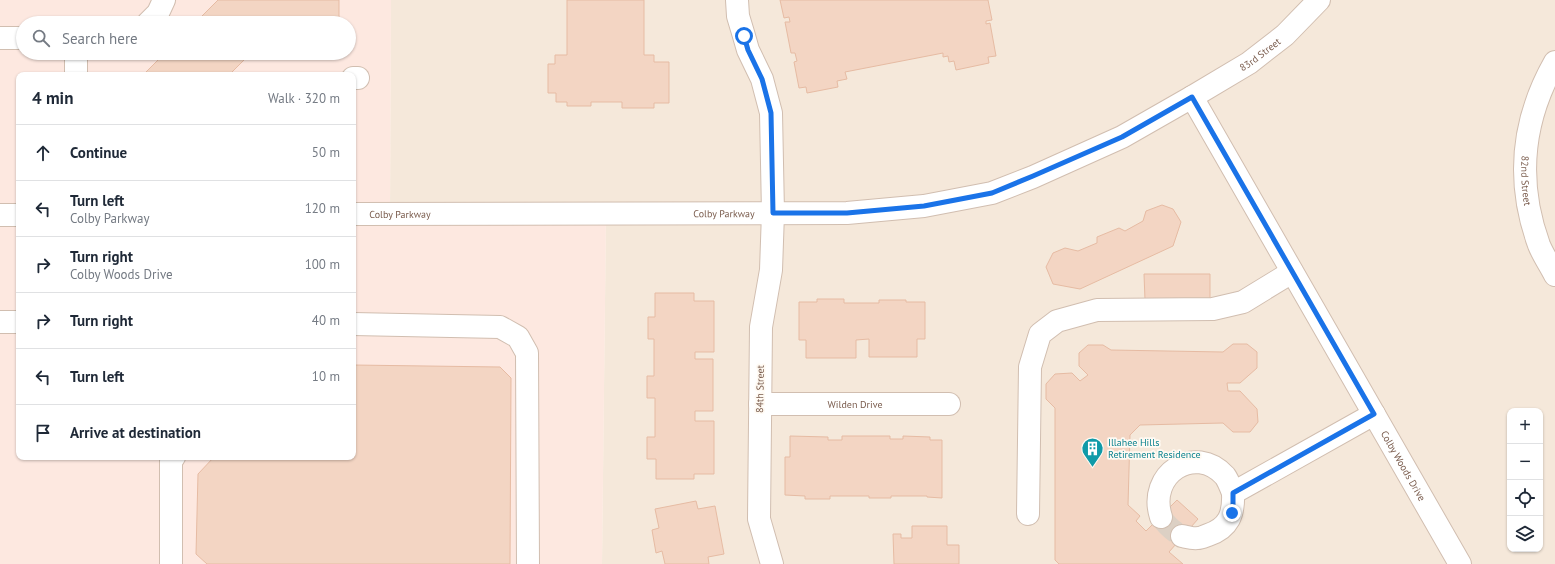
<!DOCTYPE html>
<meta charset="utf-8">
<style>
body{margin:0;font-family:"PT Sans",sans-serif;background:#f6f6f7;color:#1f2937}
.controls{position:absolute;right:12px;bottom:12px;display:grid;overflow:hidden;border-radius:8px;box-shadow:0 1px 3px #0004}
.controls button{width:36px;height:36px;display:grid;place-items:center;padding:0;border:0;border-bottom:1px solid #e0e1e3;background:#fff;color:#1f2937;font:20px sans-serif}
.stop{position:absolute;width:12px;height:12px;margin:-9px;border:3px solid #1a73e8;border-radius:50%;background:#fff}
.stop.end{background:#1a73e8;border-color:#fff;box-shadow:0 1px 4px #0008}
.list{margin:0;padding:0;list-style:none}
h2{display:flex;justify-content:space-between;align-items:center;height:52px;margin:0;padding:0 16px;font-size:17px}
h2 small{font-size:13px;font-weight:400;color:#747a83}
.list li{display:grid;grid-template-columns:26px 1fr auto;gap:12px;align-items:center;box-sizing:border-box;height:56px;padding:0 16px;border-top:1px solid #e0e1e3}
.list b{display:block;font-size:15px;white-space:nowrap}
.list p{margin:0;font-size:13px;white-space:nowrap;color:#747a83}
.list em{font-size:13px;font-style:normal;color:#747a83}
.icon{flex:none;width:22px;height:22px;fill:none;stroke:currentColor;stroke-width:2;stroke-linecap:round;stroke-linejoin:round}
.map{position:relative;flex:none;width:1555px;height:564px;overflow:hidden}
.search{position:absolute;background:#fff;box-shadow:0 1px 3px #0004;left:16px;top:16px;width:340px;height:44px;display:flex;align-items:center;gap:10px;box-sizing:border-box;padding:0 14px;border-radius:22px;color:#747a83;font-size:15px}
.panel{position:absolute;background:#fff;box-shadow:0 1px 3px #0004;left:16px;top:72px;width:340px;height:388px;border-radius:8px}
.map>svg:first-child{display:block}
.residential{fill:#f5e8da;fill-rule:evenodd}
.commercial{fill:#fde8e0;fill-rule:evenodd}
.building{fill:#f3d5c3;stroke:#e6bba3}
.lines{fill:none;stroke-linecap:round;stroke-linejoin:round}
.minor-tunnel{stroke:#dcd0c4;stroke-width:22;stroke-dasharray:22 11;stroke-linecap:butt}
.minor-casing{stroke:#d1beb0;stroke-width:24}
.minor{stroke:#fff;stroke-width:22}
.route{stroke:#1a73e8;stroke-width:5}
.labels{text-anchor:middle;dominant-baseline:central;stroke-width:3.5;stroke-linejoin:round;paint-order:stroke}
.street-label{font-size:10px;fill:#7a5c4d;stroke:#fffaf3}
.culture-label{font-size:10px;fill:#0d838f;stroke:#fffaf3;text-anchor:start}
</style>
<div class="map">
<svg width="1555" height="564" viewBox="0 0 1555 564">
<rect width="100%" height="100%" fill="#fdf6ec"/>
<path class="residential" d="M391,0h1164v564h-953l4,-349h-216zM1510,411h30v138h-30z"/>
<path class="commercial" d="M0,0h391l-1,215h216l-4,349h-602zM23,23h326v30h-326zM19,75h334v382h-334z"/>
<g class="building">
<polygon points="218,0 339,0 339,23 195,23"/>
<polygon points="567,0 644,0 644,55 654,55 654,62 669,62 669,103 654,103 654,108 622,108 622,102 591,102 591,106 567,106 567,102 556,102 556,93 548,93 548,64 555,64 555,55 567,55"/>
<polygon points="780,0 988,0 992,20 986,21 986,24 990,23 996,56 988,57 989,63 956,70 954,61 949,62 948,56 943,57 943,53 845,72 847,79 837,81 838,87 807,93 806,87 799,88 794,62 797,61 795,53 791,53 785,22 790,22 789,17 784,18"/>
<polygon points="165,53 339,53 339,58 246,58 229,75 143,75"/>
<polygon points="1162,205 1173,209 1181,222 1173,246 1080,289 1053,284 1046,267 1053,253 1065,248 1078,251 1097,243 1097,237 1119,228 1125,231 1143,221 1146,211"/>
<polygon points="1144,274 1210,274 1210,299 1145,300"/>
<polygon points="655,293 694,293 694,301 714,301 714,352 695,352 695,359 713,359 713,411 695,411 695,421 714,421 714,474 694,474 694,479 656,479 656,459 647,459 647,437 655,437 655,398 647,398 647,376 654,376 654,339 648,339 648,317 655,317"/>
<polygon points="817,299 844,299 844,303 879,303 879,300 906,300 906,302 925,302 925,339 917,339 917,357 869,357 869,339 856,340 856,358 806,358 806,340 799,340 799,302 817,302"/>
<polygon points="1233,344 1247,344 1257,352 1257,368 1240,383 1227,383 1228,391 1240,391 1257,409 1258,422 1250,432 1233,432 1223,423 1140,425 1130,435 1128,505 1140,516 1136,521 1146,531 1177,500 1198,519 1169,552 1183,564 1059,564 1055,560 1055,408 1046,399 1046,384 1055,374 1072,373 1080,381 1088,375 1079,366 1079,353 1088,345 1103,345 1111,350 1223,352"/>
<polygon points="353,365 500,367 511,378 510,564 207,564 196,554 198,474 214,457 353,457"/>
<polygon points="790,436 828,437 828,440 842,440 842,436 890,436 890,439 903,439 903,436 930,437 930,440 942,440 942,498 927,497 927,496 891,496 891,498 869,498 869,496 830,496 830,499 805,499 805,496 785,495 785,457 790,457"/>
<polygon points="696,501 698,509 715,506 724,554 708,557 709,564 665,564 662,551 656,553 652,530 659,528 655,509"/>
<polygon points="912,526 947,526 947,545 959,545 959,564 894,564 893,534 901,534 901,538 912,538"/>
</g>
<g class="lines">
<path class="minor-tunnel" d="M1161,517c6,9 12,14 21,19"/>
<defs>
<g id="minor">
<polyline points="737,0 738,16 744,36 748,50 762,79 771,113 773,213 771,270 761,327 759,519 772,564"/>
<polyline points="148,23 158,13 164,0"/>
<polyline points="0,38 23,38"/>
<path id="s1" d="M1555,62c-33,58 -39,120 -16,183 4,10 11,20 16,30"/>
<polyline points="76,75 76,53"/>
<polyline points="353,78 358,78"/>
<path id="s2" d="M1192,97l268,467"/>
<path id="s3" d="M353,214l494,-1 77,-7 68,-13 41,-16 89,-40 70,-40 57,-34 36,-28 34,-35"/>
<polyline points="0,215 19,215"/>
<polyline points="0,322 19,322"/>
<polyline points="353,324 500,327 518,337 527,353 528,564"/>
<path id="s4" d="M760,404h189"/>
<polyline points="1028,514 1030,367 1040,334 1057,321 1097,310 1213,309 1243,302 1292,272"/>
<path d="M1161,517c-14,-43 34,-74 64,-41 3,4 6,12 8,17"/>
<path d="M1182,536c5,1 11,3 16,2 3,0 7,-2 10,-3 21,-7 26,-21 25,-42l141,-79"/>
<polyline points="171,564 171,461 174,457"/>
</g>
</defs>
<use href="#minor" class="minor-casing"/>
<use href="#minor" class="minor"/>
</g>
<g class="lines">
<polyline class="route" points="744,36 748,50 762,79 771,113 773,213 847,213 924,206 992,193 1033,176 1122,137 1192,97 1374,414 1233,493 1233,506 1232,513"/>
</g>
<defs>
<symbol id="building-pin" viewBox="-11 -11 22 30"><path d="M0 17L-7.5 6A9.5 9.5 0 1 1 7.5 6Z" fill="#0f9aa8" stroke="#fffaf3"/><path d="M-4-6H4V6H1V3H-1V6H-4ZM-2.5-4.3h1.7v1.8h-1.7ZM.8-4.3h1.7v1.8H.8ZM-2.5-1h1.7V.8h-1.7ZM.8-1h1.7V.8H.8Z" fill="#fff"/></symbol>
</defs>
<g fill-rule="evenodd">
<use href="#building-pin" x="1080" y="436" width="25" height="34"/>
</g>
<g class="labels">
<g class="street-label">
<text stroke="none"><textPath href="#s3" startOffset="943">83rd Street</textPath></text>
<text stroke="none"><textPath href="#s1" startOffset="124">82nd Street</textPath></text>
<text stroke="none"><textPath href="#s3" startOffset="371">Colby Parkway</textPath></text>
<text stroke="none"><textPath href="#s3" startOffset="47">Colby Parkway</textPath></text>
<text transform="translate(760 389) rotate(-89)">84th Street</text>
<text stroke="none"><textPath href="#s4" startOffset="95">Wilden Drive</textPath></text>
<text stroke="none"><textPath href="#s2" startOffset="425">Colby Woods Drive</textPath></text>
</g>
<g class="culture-label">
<text x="1108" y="442">Illahee Hills<tspan x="1108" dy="12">Retirement Residence</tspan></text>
</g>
</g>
</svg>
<div class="controls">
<button>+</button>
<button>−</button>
<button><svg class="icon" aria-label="locate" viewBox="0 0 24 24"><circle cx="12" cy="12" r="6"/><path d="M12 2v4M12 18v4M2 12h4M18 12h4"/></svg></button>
<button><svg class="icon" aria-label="layers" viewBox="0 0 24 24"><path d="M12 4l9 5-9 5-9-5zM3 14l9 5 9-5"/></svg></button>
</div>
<div class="stop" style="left:744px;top:36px"></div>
<div class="stop end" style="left:1232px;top:513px"></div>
<div class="search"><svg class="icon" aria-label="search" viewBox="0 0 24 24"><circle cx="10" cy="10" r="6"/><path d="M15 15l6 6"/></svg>Search here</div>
<section class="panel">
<h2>4 min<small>Walk · 320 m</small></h2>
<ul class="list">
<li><svg class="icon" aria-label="ahead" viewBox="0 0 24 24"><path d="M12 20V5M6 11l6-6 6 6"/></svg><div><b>Continue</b></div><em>50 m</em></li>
<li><svg class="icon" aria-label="left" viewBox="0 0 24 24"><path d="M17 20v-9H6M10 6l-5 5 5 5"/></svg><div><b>Turn left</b><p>Colby Parkway</p></div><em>120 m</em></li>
<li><svg class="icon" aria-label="right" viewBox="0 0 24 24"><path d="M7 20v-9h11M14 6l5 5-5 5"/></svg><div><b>Turn right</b><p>Colby Woods Drive</p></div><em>100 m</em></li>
<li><svg class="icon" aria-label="right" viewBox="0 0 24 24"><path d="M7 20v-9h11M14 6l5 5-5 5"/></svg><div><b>Turn right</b></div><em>40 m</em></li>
<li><svg class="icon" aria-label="left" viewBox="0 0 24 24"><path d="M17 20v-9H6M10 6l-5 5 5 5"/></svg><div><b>Turn left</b></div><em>10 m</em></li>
<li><svg class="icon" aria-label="arrive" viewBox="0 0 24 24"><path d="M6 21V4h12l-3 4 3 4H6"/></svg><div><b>Arrive at destination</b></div></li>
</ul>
</section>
</div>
